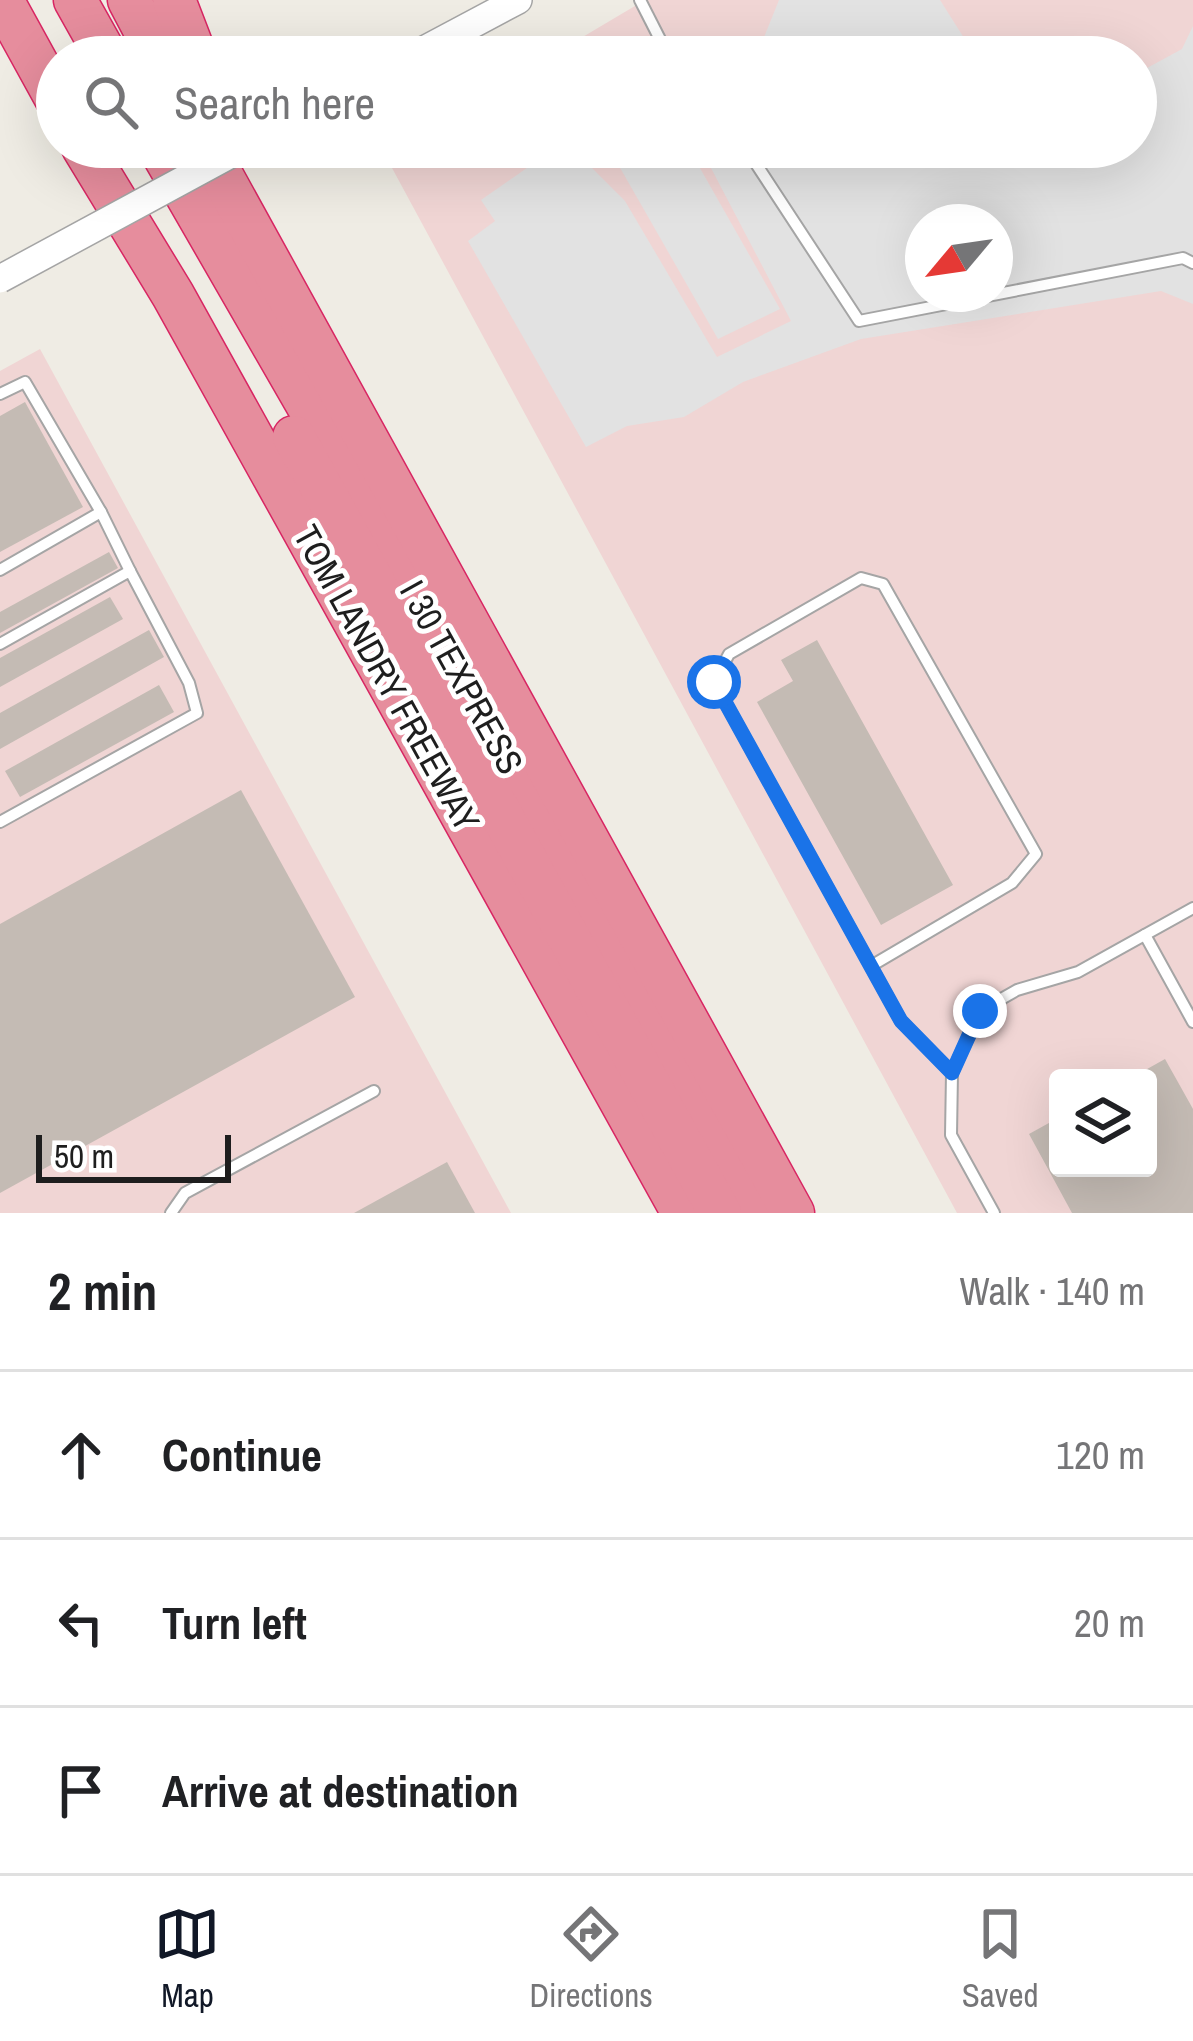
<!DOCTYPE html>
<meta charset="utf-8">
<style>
body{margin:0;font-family:"Archivo Narrow",sans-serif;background:#f2f2f2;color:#202124}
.controls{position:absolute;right:36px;bottom:36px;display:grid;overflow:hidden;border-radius:12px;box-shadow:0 12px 48px #0002}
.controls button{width:108px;height:108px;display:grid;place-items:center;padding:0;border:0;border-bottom:3px solid #e0e0e0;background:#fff;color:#202124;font:60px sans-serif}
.compass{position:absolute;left:905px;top:204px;width:108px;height:108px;border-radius:50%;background:#fff;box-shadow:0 12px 48px #0002;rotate:241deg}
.scale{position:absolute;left:36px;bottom:30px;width:195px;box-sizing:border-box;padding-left:12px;border:6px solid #1e1e1e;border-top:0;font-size:33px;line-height:42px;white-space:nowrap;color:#1e1e1e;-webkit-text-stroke:9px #fff;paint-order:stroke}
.stop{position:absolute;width:36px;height:36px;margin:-27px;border:9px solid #1a73e8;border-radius:50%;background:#fff}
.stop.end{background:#1a73e8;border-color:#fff;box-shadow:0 3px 12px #0008}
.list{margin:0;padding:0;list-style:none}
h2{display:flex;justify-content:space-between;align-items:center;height:156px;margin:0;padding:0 48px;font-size:51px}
h2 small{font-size:39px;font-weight:400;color:#757577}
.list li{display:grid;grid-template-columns:78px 1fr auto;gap:36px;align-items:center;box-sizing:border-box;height:168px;padding:0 48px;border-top:3px solid #e0e0e0}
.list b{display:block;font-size:45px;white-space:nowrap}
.list em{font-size:39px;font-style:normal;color:#757577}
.icon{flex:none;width:66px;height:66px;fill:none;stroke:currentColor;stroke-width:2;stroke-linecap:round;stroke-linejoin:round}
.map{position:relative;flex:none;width:1193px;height:1213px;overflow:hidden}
.search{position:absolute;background:#fff;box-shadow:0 12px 48px #0002;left:36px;right:36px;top:36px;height:132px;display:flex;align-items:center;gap:30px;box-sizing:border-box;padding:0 42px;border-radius:66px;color:#757577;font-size:45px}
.sheet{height:660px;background:#fff}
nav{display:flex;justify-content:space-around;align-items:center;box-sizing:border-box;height:168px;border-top:3px solid #e0e0e0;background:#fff;font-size:33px;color:#757577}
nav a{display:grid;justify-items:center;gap:6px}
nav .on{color:#111827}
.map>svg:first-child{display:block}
.commercial{fill:#f0d5d4;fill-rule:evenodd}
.parking{fill:#e2e2e2;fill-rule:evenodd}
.building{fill:#c4bbb4}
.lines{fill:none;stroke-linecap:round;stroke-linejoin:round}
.service-casing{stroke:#a5a5a5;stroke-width:14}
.tertiary-casing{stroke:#a5a5a5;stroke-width:30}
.motorway-casing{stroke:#d82663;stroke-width:45}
.service{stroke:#fff;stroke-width:10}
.tertiary{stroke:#fff;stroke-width:27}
.motorway{stroke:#e68d9d;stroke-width:42}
.tertiary-bridge-casing{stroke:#a5a5a5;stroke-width:30;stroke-linecap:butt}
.tertiary-bridge{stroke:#fff;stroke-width:27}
.route{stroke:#1a73e8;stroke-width:15}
.labels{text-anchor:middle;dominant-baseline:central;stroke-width:10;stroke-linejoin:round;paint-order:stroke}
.street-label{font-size:36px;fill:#1e1e1e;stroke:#fff}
</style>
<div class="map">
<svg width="1193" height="1213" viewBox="0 0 1193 1213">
<rect width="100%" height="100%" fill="#efece4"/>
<g class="commercial">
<path d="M645,0h548v1213h-236l-572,-1058 13,-8h738v-90h-587zM923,222h72v72h-72zM1058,1078h90v90h-90z"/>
<polygon points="40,349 511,1213 0,1213 0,371"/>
</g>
<g class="parking">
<polygon points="779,0 940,0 976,57 756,57"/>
<path d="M1193,26v278l-32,-13 -300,48 -118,43 -59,35 -57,9 -41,21 -118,-206 27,-20 -14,-21 76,-53h14l54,54 92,156 74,-36 -80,-153 8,-21h417v-73l46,-25zM923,222h72v72h-72z"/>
<polygon points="619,147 688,147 780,309 718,339 611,152"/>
</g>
<g class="building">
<polygon points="25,402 83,507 0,552 0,416"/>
<polygon points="109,552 118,568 0,633 0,612"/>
<polygon points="110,597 123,619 0,687 0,658"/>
<polygon points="149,630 164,657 0,749 0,713"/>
<polygon points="817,640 953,885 881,925 757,702 793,681 781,660"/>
<polygon points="159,685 174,712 20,797 5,771"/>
<polygon points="241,790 355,997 0,1193 0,924"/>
<polygon points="1165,1059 1193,1109 1193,1213 1072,1213 1029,1134 1058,1118 1058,1168 1148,1168 1148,1078 1131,1078"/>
<polygon points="447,1162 475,1213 354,1213"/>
</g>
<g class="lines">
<defs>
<g id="service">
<polyline points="640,0 669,57"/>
<polyline points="745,147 859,321 1183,258 1193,263"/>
<polyline points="0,394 25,382 101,512 0,570"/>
<polyline points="101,512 130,571"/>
<polyline points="0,644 130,571 189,683 197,713 0,822"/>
<polyline points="1145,935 1193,1022"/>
<polyline points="871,966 1012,883 1036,854 883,584 861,578 729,654 714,682 901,1021 952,1073"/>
<polyline points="171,1213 185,1193 374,1091"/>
<polyline points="994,1213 951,1135 952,1073 980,1011 1017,990 1078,972 1193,908"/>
</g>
<polyline id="tertiary" points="411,57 518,0"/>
<g id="motorway">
<polyline points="2,0 57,100"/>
<polyline points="75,0 107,57"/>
<polyline points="129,0 159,57"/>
<polyline points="174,0 196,57"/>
<polyline points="83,147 173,295 683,1213"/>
<polyline points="159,147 428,614 757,1213"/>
<polyline points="206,147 793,1213"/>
<polyline points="294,437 720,1213"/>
</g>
</defs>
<use href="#service" class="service-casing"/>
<use href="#tertiary" class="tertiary-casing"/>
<use href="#motorway" class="motorway-casing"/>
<use href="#service" class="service"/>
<use href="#tertiary" class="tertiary"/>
<use href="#motorway" class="motorway"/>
<defs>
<polyline id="tertiary-bridge" points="0,279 244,147"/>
</defs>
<use href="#tertiary-bridge" class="tertiary-bridge-casing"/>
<use href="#tertiary-bridge" class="tertiary-bridge"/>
</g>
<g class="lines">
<polyline class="route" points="714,682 901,1021 952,1073 980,1011"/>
</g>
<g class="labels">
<g class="street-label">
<text transform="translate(462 677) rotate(61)">I 30 TEXPRESS</text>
<text transform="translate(387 678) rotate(61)">TOM LANDRY FREEWAY</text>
</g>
</g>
</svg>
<div class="controls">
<button><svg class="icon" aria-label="layers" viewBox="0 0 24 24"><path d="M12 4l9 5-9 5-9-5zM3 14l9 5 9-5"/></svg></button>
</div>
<svg class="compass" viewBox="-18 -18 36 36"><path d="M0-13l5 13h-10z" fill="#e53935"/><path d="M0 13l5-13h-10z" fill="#757577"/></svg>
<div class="scale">50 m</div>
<div class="stop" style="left:714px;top:682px"></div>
<div class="stop end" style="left:980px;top:1011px"></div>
<div class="search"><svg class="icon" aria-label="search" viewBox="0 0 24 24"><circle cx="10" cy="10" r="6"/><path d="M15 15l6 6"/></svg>Search here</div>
</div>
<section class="sheet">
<h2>2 min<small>Walk · 140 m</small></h2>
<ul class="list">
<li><svg class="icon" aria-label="ahead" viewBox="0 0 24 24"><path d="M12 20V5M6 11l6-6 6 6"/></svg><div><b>Continue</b></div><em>120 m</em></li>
<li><svg class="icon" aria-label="left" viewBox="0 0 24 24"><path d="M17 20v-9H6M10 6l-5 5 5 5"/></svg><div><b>Turn left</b></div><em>20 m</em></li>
<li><svg class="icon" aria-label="arrive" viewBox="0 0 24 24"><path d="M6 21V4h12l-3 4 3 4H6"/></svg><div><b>Arrive at destination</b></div></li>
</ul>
</section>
<nav>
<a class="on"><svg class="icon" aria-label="map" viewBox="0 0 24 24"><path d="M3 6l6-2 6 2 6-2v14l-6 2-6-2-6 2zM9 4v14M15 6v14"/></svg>Map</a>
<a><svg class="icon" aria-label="directions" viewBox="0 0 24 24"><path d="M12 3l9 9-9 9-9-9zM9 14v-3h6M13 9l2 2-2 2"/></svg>Directions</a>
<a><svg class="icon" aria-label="saved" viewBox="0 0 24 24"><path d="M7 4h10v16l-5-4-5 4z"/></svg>Saved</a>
</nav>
